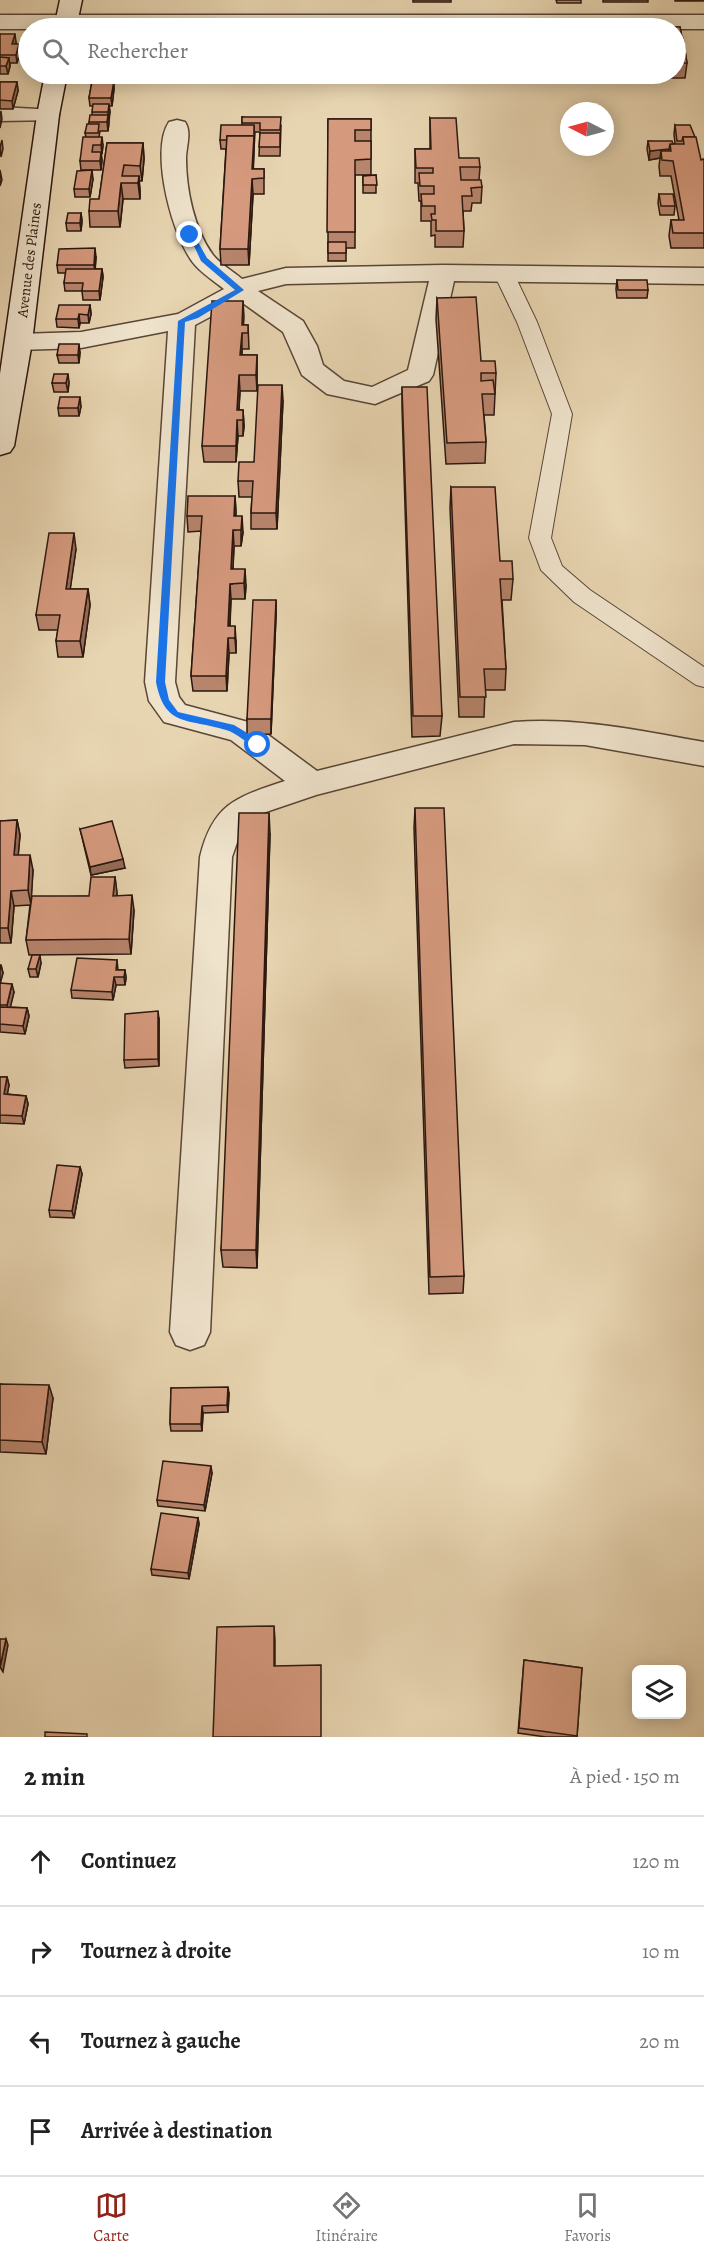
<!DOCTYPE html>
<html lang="fr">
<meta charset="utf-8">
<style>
body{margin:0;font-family:Alegreya,serif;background:#f6f6f6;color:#222}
.controls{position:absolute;right:18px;bottom:18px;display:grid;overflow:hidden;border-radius:9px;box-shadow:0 3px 15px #0003}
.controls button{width:54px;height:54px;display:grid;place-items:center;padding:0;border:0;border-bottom:2px solid #e0e0e0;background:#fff;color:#222;font:30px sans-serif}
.compass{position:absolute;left:560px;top:102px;width:54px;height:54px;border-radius:50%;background:#fff;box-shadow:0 3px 15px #0003;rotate:276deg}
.stop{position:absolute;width:18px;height:18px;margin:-14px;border:4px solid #1a73e8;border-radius:50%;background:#fff}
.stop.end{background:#1a73e8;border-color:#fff;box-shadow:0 2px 6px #0008}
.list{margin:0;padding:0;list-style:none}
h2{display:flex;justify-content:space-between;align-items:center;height:78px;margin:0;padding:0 24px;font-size:26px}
h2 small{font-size:20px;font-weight:400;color:#767676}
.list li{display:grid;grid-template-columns:39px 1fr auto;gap:18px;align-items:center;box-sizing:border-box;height:90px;padding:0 24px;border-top:2px solid #e0e0e0}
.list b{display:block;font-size:22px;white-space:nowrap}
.list em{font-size:20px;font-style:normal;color:#767676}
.icon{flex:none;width:33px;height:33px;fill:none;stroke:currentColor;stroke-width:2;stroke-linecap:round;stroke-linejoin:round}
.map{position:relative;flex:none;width:704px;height:1737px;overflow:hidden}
.search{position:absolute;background:#fff;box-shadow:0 3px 15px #0003;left:18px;right:18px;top:18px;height:66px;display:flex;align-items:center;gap:15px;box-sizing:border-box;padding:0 21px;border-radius:33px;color:#767676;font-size:22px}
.sheet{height:438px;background:#fff}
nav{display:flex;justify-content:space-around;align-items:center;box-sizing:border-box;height:84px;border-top:2px solid #e0e0e0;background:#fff;font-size:16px;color:#767676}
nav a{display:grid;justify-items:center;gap:3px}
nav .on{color:#8f2418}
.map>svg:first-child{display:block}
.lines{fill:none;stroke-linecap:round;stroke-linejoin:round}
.lane-casing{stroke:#594636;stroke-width:2}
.street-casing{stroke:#594636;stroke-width:3}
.secondary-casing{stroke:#2a170e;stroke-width:3}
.lane{fill:#efe3cc;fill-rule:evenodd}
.street{fill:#efe3cc;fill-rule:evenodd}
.secondary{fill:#efe3cc;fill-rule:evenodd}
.wall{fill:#b7846c;stroke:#2a170e;stroke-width:1.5}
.shaded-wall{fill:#956b58;stroke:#2a170e;stroke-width:1.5}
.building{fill:#d5997d;stroke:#2a170e;stroke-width:1.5}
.route{fill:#1a73e8}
.labels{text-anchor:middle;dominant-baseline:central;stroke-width:6;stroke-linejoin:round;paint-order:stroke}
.far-street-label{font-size:15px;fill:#2a170e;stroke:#efe3cc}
</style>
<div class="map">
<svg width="704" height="1737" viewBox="0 0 704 1737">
<rect width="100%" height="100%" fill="#e7d4b0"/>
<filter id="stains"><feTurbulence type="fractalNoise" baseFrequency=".00333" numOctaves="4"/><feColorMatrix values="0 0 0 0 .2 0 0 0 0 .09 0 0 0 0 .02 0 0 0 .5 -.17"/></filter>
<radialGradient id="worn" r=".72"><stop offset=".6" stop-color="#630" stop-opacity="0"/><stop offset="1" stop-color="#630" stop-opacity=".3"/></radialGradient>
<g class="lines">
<defs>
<polygon id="lane" points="505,270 515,276 537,322 572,414 551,538 562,566 590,590 704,667 704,687 696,685 574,602 541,570 529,538 552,414 517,322 495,276"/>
<g id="street">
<rect x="0" y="15" width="704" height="14"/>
<polygon points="0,107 56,110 59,115 56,120 0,121"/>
<path d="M177,120l8,2c7,10 1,25 1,36 0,31 8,71 27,97 7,9 20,16 29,24l44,-11 157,-3 261,3v16l-250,-3 -21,94 -4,6 -54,23 -48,-10 -25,-19 -19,-43 -43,-31 -45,24 -20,357 4,15 6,8 67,18 65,48 197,-49c65,-5 127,9 190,20v24l-119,-21 -71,-1 -198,51 -56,19 -19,17 -9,26 -22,475 -6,13 -14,5 -14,-5 -6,-13 30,-475c13,-54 37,-60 85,-76l-54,-41 -67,-18 -15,-21 -4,-19 23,-351 -87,17 -62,2 -9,-2 -4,-6 4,-6 9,-2 62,-2 97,-18 46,-25c-10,-8 -21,-15 -29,-24 -22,-25 -46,-114 -26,-143zM429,281l-21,89 -36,17 -28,-6 -21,-16 -6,-19 -14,-25 -45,-30 28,-7z"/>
</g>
<g id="secondary">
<polygon points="60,0 82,0 76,28 54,28"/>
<polygon points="45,74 67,74 59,115 32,342 14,446 10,452 0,455 0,374 37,115"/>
</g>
</defs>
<use href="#lane" class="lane-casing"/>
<use href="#street" class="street-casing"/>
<use href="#secondary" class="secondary-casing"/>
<use href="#lane" class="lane"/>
<use href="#street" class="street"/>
<use href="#secondary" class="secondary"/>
</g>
<g class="wall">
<rect x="413" y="0" width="38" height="2"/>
<polygon points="556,0 581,0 581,3 557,3"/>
<rect x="603" y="0" width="45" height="2"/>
<rect x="675" y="0" width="29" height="1"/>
<polygon points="668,27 680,27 682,38 683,38 687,63 685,78 600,78 600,74 675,74 675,28 667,28"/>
<polygon points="0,34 16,42 16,44 20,53 17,63 10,63 10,66 8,74 0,74"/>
<polygon points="92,74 114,74 113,81 114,89 112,106 109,106 110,112 108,131 100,131 99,137 103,145 102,154 101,154 102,160 101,170 81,170 80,161 86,137 85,133 92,115 93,106 90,106 89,98 92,82"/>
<polygon points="145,74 235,74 235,77 145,78"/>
<polygon points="257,74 344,74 344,76"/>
<polygon points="374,74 459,74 459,78 374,77"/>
<rect x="493" y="74" width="81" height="3"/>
<polygon points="0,82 17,82 18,91 13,109 0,109"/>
<polygon points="242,117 281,125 280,156 259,156 260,132 255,132 253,169 264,169 264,194 253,194 249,265 221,265 220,249 226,149 221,149 220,140 242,125"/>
<polygon points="430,118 459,158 480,167 479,180 482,187 481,203 472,203 471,211 463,211 464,231 463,247 435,247 435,235 431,236 431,221 421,221 421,201 419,201 418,183 415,183 415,149 430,149"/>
<polygon points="328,119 371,119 371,175 355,175 355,248 346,248 346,261 328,261"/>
<polygon points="675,125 701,160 704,159 704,248 671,248 669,236 671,220 679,220 671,176 660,176 659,166 660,158 649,160 647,149 648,141 675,144 674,134"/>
<polygon points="107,143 143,143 144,159 142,181 139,181 140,191 140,199 123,199 120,227 90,227 89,211 99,199"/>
<polygon points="376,175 376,193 363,193 363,176"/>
<polygon points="93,179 90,197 75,197 74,189"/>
<polygon points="659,194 675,206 674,215 660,215 658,203"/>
<polygon points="81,213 82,221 81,231 67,231 66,223"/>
<polygon points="96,257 95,269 102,269 103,277 100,300 83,300 82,291 65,291 64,283 66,273 58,273 57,265"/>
<polygon points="617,280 648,290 647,298 617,298 616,289"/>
<polygon points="437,298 481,361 496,373 494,415 484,415 486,442 485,463 446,464 436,319"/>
<polygon points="243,301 243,325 248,325 249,349 242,349 242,355 257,355 257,391 240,391 239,410 243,410 244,426 243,436 238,436 236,462 204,462 202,446"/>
<polygon points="90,305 91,314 89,323 80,323 79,328 57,327 56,319"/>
<polygon points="80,352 79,363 59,363 57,355"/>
<polygon points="69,382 68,392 54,392 52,383"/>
<polygon points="402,387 442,716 440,736 412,737 402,408"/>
<polygon points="283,400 277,529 251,529 251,513 252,497 239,497 238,481 254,462"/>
<polygon points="81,406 79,416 59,416 58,408"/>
<polygon points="451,487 500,561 513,579 511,600 502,600 506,669 505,690 485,690 484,717 459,717 450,508"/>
<polygon points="235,496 236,516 243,532 241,546 234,546 233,569 246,585 245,599 231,599 230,626 236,641 236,653 229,653 227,691 193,691 191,676 201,531 188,532 187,516"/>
<polygon points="76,549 70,589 88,589 90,605 83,657 58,657 56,641 58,630 39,630 36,615"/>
<polygon points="276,600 276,616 271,734 247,735 247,719"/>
<polygon points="415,808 464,1276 463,1293 429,1294 414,828"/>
<polygon points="17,820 20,835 18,855 33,870 31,898 89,896 115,877 117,895 134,910 131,954 29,955 26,940 30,905 14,906 11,943 0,943 0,821"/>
<polygon points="80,829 125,868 91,875"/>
<polygon points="270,833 257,1268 223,1267 221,1250"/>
<polygon points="117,960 118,970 125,970 126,978 125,985 116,985 113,1000 72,998 71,990"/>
<polygon points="41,963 38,977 30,977 28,969"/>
<polygon points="0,965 1,965 3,973 0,983 14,992 10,1007 27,1008 29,1016 25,1034 0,1032"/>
<polygon points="159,1019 159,1066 125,1068 124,1060"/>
<polygon points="0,1077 7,1077 9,1085 7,1094 26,1096 28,1104 24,1124 0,1123"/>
<polygon points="80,1167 82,1174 74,1218 50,1217 49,1210"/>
<polygon points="0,1384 53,1398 46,1454 0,1452"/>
<polygon points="171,1388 229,1393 228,1412 203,1413 202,1431 171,1431 170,1424"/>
<polygon points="212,1473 205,1511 158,1506 157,1500"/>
<polygon points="198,1518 199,1524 189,1579 152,1575 151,1569"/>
<polygon points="524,1660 582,1668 577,1737 546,1737 518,1733"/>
</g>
<g class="shaded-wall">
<polygon points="15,34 16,42 14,52 12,44"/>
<polygon points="19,44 20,53 17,63 16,55"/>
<polygon points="9,58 10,66 8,74 6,66"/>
<polygon points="114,81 114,89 112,106 111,98"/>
<polygon points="17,82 18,91 13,109 12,101"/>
<polygon points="109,104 110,112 108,120 108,112"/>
<polygon points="1,111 2,119 0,128 0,114"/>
<polygon points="108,115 109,123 108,131 107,122"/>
<polygon points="254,125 254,151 253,179 252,169"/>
<polygon points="102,137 103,145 102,154 101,145"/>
<polygon points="2,140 3,149 1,157 0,147"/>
<polygon points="143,143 144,159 142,181 140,166"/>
<polygon points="669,149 668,157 661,151 660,158 649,160 650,151"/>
<polygon points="101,152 102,160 101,170 100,161"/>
<polygon points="0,170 2,180 0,186"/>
<polygon points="92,170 93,179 90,197 89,189"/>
<polygon points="139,176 140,191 140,199 138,183"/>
<polygon points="252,179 253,194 249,265 248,249"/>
<polygon points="121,183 123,199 120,227 118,211"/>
<polygon points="81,213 82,221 81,231 80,223"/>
<polygon points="95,248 96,257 95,273 94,265"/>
<polygon points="102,269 103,277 100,300 99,291"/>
<polygon points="243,301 244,317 243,333 242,325"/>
<polygon points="90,305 91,314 89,323 88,315"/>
<polygon points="79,314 80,323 79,328 78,319"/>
<polygon points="242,333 242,349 241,371 240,355"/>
<polygon points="79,344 80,352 79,363 78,355"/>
<polygon points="257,355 257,391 256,375"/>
<polygon points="68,374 69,382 68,392 66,383"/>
<polygon points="239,375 240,391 238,420 237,410"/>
<polygon points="282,385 283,400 277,529 276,513"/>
<polygon points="80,397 81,406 79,416 78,408"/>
<polygon points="243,410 244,426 243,436"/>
<polygon points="237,420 238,436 236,462 236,446"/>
<polygon points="235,496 236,511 235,531 234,516"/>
<polygon points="242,516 243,532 241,546 241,530"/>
<polygon points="233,530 234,546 232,585 231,569"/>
<polygon points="74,533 76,549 68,605 66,589"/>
<polygon points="245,569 246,585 245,599 244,583"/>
<polygon points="230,584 231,599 229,638 228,626"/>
<polygon points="88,589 90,605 83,657 80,641"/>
<polygon points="276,600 276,616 271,734 271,719"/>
<polygon points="235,626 236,641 236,653 235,638"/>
<polygon points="228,638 229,653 227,691 226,676"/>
<polygon points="269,813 270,833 257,1268 256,1250"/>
<polygon points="17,820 20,835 17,870 14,855"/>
<polygon points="30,855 33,870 31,905 28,890"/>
<polygon points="123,859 125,868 91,875 90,867"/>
<polygon points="115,877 117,892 116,910 113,896"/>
<polygon points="11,891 14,906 11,943 8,928"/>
<polygon points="132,895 134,910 131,954 129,939"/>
<polygon points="40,955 41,963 38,977 36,969"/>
<polygon points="1,965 3,973 0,984 0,970"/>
<polygon points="125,970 126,978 125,985 124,977"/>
<polygon points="114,977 116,985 113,1000 112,992"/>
<polygon points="12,984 14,992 9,1013 7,1005"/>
<polygon points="27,1008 29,1016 25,1034 23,1026"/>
<polygon points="158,1011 159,1019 159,1066 158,1059"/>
<polygon points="7,1077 9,1085 6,1102 4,1094"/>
<polygon points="26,1096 28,1104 24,1124 22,1116"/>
<polygon points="80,1167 82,1174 74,1218 72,1211"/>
<polygon points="49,1385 53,1398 46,1454 42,1442"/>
<polygon points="228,1387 229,1393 228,1412 227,1405"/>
<polygon points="202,1406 203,1413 202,1431 201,1424"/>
<polygon points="211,1466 212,1473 205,1511 204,1505"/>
<polygon points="198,1518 199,1524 189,1579 188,1573"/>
<polygon points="274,1626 275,1640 275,1680 274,1666"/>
<polygon points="6,1639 8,1645 3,1672 0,1667"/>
</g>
<g class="building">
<polygon points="668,27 680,27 682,38 675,38 675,28 668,28"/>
<polygon points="0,34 15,34 12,44 19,44 16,55 0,55"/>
<polygon points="675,38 683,38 687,63 675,63"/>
<polygon points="0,57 9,58 6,66 0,66"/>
<polygon points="92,74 112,74 112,77 91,77"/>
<polygon points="92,81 114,81 111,98 89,98"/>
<polygon points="0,82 17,82 12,101 0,100"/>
<polygon points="93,104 109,104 108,112 92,112"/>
<polygon points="90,115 108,115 107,122 89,122"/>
<polygon points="242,117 281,117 280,130 260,130 260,123 242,123"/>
<polygon points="430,118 456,118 459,158 479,158 480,167 460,167 461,180 481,180 482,187 471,188 472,196 462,196 464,231 436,231 436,220 432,220 431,214 435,214 435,206 422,206 421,194 434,194 434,186 420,186 419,173 433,173 433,168 416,168 415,149 431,149"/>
<polygon points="328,119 371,119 371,130 355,130 355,141 371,141 371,159 355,160 355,232 327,232"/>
<polygon points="87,124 99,124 98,133 85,133"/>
<polygon points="221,125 254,125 254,140 254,136 227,136 227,140 220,140"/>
<polygon points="675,125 690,125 695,137 683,137 682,141 677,141"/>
<polygon points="260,133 280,133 280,147 259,147"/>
<polygon points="227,136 254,136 252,169 264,169 264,178 252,179 248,249 220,249"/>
<polygon points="83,137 102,137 101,145 93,145 92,152 101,152 100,161 80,161"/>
<polygon points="683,137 696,137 701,160 704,159 704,233 673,233 671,220 684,220 673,161 662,160 661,151 671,151 670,144 684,144"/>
<polygon points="648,141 672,141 673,144 670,144 669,149 650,151"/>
<polygon points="107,143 143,143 140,166 124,165 122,176 139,176 138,183 121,183 118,211 89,211 90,199 99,199"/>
<polygon points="92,170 89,189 74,189 77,171"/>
<polygon points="376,175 377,185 363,185 363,176"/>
<polygon points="659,194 673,194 675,206 661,206"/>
<polygon points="68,213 81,213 80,223 66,223"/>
<rect x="328" y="242" width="18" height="11"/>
<polygon points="95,248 94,265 57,265 59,249"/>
<polygon points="66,269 102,269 99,291 82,291 83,283 64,283"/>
<polygon points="617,280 647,280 648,290 618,290"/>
<polygon points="476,297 481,361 495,361 496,373 481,373 481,381 493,380 495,394 482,394 486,442 447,443 437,298"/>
<polygon points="212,301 243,301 242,325 248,325 248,333 242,333 240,355 257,355 256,375 239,375 237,410 243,410 243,420 237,420 236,446 202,446"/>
<polygon points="59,305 90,305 88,315 79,314 78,319 56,319"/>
<polygon points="59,344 79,344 78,355 57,355"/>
<polygon points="54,374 68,374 66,383 52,383"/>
<polygon points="258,385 282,385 276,513 251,513 253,481 238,481 239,462 254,462"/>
<polygon points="402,387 427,387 442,716 413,716"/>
<polygon points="60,397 80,397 78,408 58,408"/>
<polygon points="451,487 495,487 500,561 512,561 513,579 500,579 506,669 484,669 486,697 460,697"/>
<polygon points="188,496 235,496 234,516 242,516 241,530 233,530 231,569 245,569 244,583 230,584 228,626 235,626 235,638 228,638 226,676 191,676 202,516 187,516"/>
<polygon points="49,533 74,533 66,589 88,589 80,641 56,641 60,615 36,615"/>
<polygon points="253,600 276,600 271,719 247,719"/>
<polygon points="415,808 444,808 464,1276 430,1277"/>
<polygon points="239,813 269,813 256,1250 221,1250"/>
<polygon points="17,820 14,855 30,855 28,890 11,891 8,928 0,928 0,821"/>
<polygon points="112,821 123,859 90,867 80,829"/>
<polygon points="91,877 115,877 113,896 132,895 129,939 26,940 32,896 89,896"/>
<polygon points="32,955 40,955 36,969 28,969"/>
<polygon points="77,958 117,960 116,970 125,970 124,977 114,977 112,992 71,990"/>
<polygon points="0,983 12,984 7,1005 0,1005"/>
<polygon points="0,1007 27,1008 23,1026 0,1024"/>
<polygon points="158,1011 158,1059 124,1060 125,1014"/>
<polygon points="0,1077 7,1077 4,1094 26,1096 22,1116 0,1115"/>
<polygon points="57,1165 80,1167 72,1211 49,1210"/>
<polygon points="0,1384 49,1385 42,1442 0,1440"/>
<polygon points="228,1387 227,1405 202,1406 201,1424 170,1424 171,1388"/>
<polygon points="163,1461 211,1466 204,1505 157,1500"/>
<polygon points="161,1513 198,1518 188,1573 151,1569"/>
<polygon points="274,1626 274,1666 321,1665 321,1737 213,1737 217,1627"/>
<polygon points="0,1639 6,1639 0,1667"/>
<polygon points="524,1660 582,1668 577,1736 519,1728"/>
<polygon points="45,1732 87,1734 87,1737 45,1737"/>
</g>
<path class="route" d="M188,233h5l14,25 37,32 -46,28 -13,4 -20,360 4,18 9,12 56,13 28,17v5l-4,1c-11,-4 -21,-15 -32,-18 -38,-12 -61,-2 -70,-48l22,-361 57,-31 -34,-29z"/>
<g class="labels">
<g class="far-street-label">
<text transform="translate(29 260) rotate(-83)">Avenue des Plaines</text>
</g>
</g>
<rect width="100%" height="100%" filter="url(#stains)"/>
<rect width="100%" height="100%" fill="url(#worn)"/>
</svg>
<div class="controls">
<button><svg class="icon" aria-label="layers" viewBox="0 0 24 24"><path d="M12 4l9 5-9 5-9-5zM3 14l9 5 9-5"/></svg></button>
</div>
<svg class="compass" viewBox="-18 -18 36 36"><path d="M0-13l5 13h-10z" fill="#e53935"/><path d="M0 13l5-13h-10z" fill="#767676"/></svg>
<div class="stop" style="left:258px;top:745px"></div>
<div class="stop end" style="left:190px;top:235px"></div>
<div class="search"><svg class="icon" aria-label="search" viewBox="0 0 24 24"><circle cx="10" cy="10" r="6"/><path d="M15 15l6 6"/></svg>Rechercher</div>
</div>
<section class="sheet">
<h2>2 min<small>À pied · 150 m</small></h2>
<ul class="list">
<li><svg class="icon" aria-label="ahead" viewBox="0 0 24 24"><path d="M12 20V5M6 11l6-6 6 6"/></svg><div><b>Continuez</b></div><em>120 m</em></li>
<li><svg class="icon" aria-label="right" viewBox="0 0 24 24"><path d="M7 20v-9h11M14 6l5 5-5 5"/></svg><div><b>Tournez à droite</b></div><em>10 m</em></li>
<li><svg class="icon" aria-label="left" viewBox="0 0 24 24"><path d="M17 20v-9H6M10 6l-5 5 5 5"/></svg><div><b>Tournez à gauche</b></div><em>20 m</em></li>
<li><svg class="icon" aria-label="arrive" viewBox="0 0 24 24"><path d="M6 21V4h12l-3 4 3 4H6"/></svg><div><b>Arrivée à destination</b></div></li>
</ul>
</section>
<nav>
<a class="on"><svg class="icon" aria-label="map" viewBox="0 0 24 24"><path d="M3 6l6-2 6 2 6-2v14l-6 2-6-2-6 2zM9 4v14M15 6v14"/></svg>Carte</a>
<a><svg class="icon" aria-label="directions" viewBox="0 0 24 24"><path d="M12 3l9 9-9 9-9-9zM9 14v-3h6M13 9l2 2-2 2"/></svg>Itinéraire</a>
<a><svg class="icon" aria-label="saved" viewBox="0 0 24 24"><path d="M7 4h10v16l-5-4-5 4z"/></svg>Favoris</a>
</nav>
